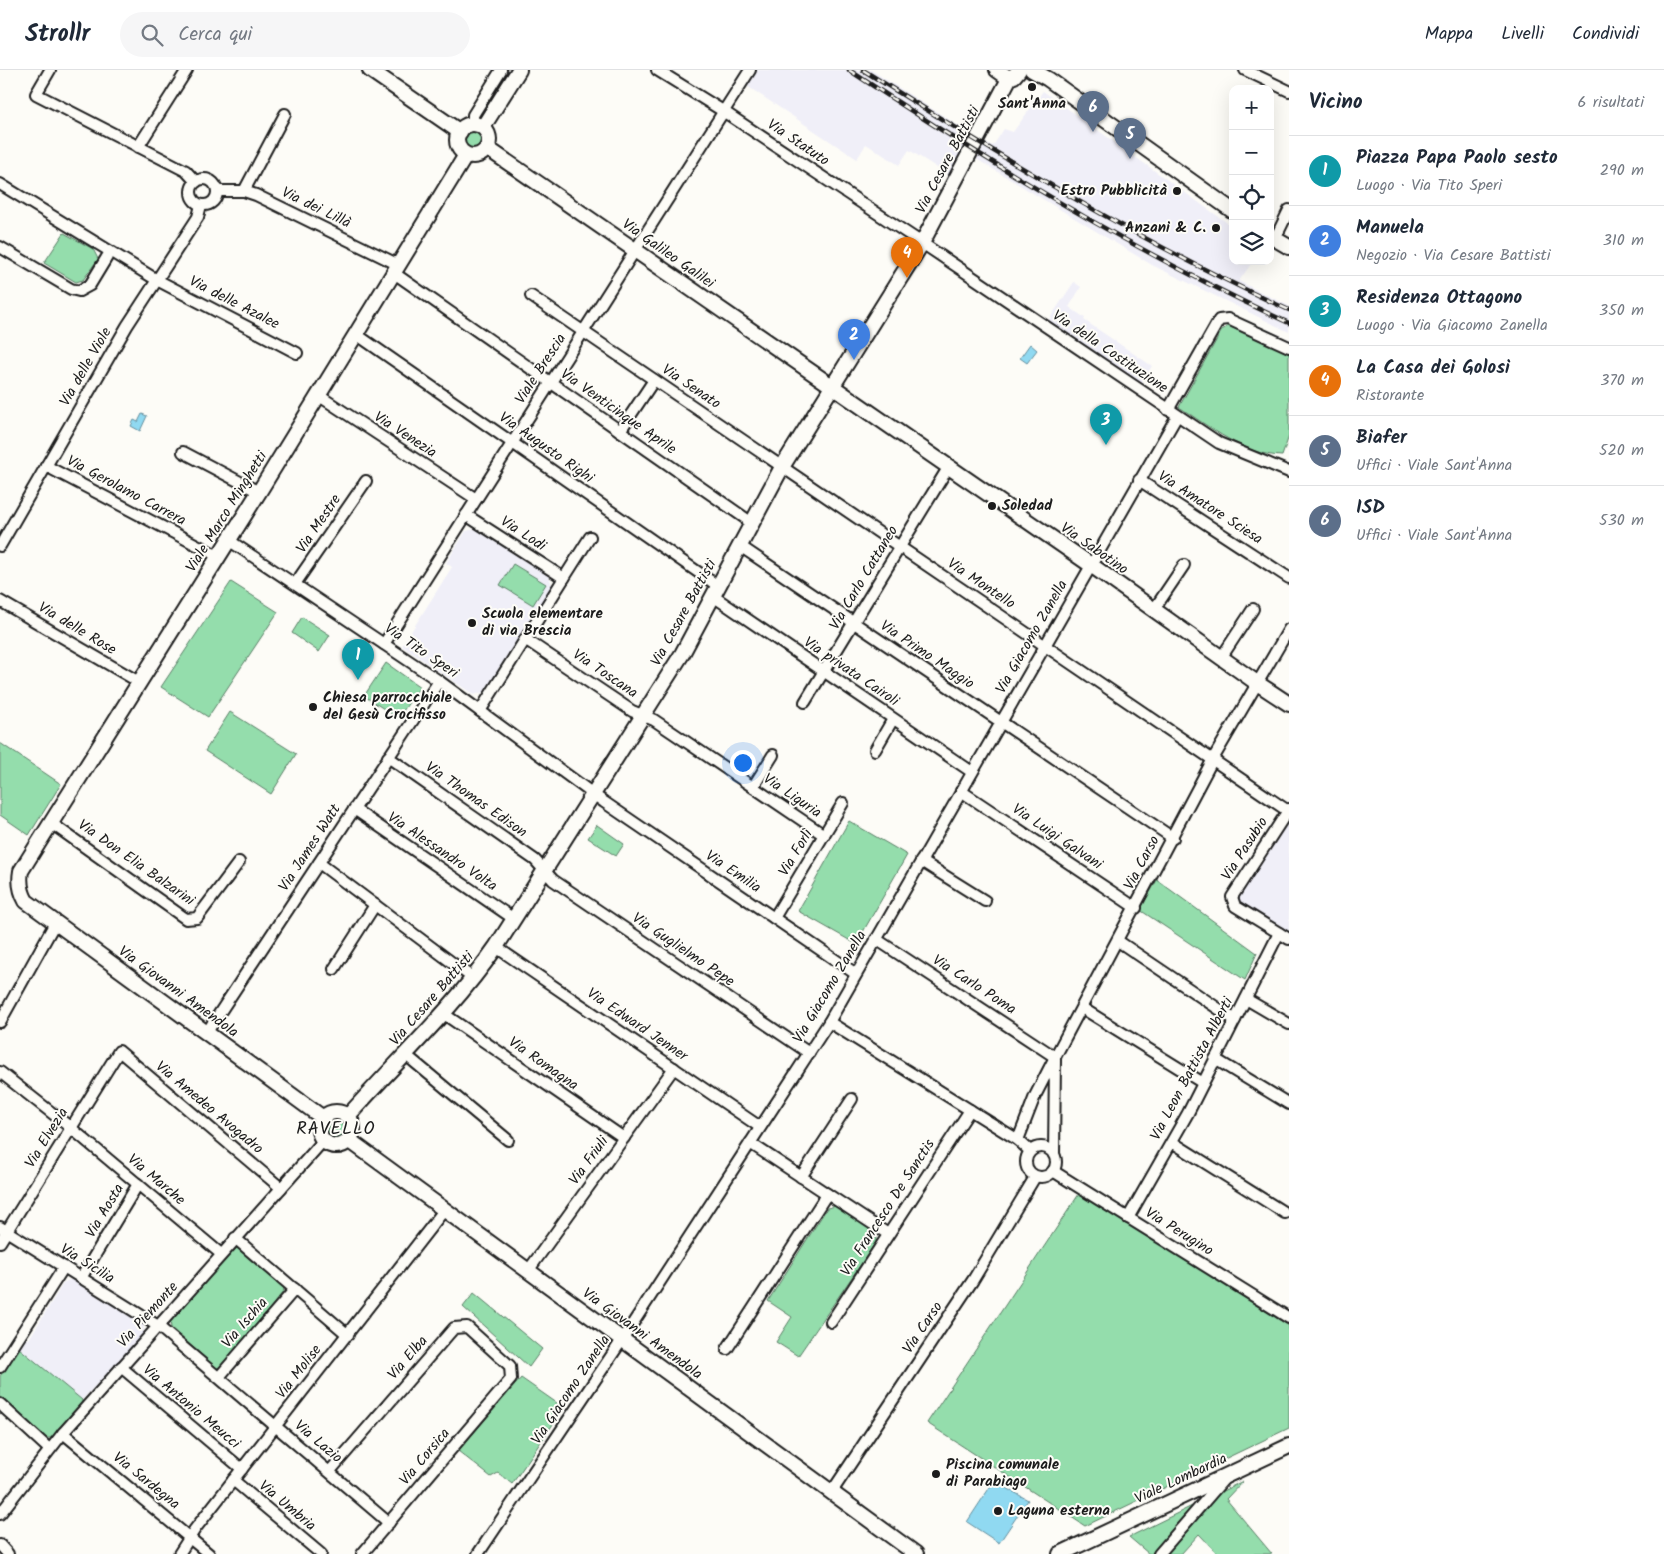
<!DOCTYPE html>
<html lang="it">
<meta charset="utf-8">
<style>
body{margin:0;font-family:Kalam,sans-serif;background:#f6f6f7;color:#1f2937}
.controls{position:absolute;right:15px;top:15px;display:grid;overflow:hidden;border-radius:10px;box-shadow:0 5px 20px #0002}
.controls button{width:45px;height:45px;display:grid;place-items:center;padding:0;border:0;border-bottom:1px solid #e0e1e3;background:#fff;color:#1f2937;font:25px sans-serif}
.you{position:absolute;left:742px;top:692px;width:18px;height:18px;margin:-12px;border:4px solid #fff;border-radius:50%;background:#1a73e8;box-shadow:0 0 0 8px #1a73e833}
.badge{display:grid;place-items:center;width:32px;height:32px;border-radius:50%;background:#7c3aed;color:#fff;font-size:16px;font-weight:700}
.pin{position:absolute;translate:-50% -41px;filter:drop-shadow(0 1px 2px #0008)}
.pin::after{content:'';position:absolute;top:26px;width:18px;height:15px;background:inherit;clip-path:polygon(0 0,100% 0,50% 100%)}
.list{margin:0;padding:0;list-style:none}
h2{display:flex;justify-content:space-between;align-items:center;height:65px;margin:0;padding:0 20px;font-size:21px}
h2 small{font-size:16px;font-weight:400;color:#747a83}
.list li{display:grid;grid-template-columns:32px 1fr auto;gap:15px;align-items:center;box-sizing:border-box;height:70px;padding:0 20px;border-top:1px solid #e0e1e3}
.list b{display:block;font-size:19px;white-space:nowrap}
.list p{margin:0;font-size:16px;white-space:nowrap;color:#747a83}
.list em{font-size:16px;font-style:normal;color:#747a83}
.icon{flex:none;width:28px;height:28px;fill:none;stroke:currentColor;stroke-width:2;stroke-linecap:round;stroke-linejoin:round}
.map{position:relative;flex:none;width:1289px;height:1484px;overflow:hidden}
header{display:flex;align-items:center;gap:30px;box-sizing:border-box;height:70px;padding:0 25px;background:#fff;border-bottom:1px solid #e0e1e3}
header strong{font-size:24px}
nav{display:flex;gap:28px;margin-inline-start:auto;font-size:18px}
.search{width:350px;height:45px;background:#f6f6f7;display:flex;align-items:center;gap:12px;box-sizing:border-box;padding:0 18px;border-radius:28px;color:#747a83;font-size:19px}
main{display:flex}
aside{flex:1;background:#fff}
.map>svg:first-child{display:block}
.built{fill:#f0eff8}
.green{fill:#94ddac;stroke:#587c64}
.water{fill:#90d9f1;stroke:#628d9c}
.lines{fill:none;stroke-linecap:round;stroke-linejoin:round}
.street-casing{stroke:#1c1c1c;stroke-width:14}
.secondary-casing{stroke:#1c1c1c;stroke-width:18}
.street{stroke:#fdfcf7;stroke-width:10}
.secondary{stroke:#fdfcf7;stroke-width:14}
.rail-casing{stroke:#1c1c1c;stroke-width:4.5}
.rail{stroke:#fdfcf7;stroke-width:2.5;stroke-dasharray:8;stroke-linecap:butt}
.poi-dot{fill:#1c1c1c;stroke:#fdfcf7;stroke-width:2}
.labels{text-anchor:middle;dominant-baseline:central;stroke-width:4;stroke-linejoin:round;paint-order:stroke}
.poi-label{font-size:15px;font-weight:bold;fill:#1c1c1c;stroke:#fdfcf7;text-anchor:start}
.street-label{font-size:15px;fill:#1c1c1c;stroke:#fdfcf7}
.quarter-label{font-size:18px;letter-spacing:1px;fill:#1c1c1c;stroke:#fdfcf7}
</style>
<header>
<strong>Strollr</strong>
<div class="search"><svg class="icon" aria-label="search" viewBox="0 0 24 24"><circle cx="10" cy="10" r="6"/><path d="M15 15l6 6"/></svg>Cerca qui</div>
<nav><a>Mappa</a><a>Livelli</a><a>Condividi</a></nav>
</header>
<main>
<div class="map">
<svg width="1289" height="1484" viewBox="0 0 1289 1484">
<rect width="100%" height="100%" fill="#fdfcf7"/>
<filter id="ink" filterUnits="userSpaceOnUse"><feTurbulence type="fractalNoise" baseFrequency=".02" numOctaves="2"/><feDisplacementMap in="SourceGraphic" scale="10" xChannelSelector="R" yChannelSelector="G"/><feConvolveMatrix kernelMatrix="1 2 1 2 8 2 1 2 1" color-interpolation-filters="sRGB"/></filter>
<g filter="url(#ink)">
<g class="built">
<polygon points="757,0 871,0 973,65 986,67 985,72 993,76 1004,59 1013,62 1043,21 1233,157 1233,191 1253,191 1239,211 1289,236 1289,262 1152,195 968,84 955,109 909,80 899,95 866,74 857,89 747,16"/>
<polygon points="1074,212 1081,217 1069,237 1085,248 1084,250 1152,296 1141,314 1048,251"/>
<polygon points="475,459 549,506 552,516 484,622 474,625 402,576 452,497 446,493 466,461"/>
<polygon points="1289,742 1289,867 1236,835 1234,827"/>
<polygon points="72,1209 143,1253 144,1264 82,1330 19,1278 25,1268 29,1269 64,1212"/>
</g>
<g class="green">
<circle cx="473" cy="70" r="10"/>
<polygon points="64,163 93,179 98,189 83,210 76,212 44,193"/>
<path d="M1231,254l58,30v82l-7,20c-38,-1 -72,-29 -103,-49l43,-77z"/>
<polygon points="513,494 546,514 533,535 500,515"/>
<polygon points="231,512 278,542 208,647 161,617"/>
<polygon points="302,547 330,565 319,582 292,563"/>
<polygon points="386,593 420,617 398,648 364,626"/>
<polygon points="230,642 296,684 271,724 205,681"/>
<polygon points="0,673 61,714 29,765 0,745"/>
<polygon points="849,751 907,785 856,874 798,841"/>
<polygon points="597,755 624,774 616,786 588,768"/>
<polygon points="1157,810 1257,883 1245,910 1140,840"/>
<circle cx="336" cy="1059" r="9"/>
<polygon points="1081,1121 1289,1256 1289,1358 1085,1456 927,1353"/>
<polygon points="836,1136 876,1163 876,1172 798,1286 776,1272 792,1247 768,1231 827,1138"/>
<polygon points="237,1177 285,1215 283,1222 223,1296 217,1298 171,1258 170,1251"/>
<polygon points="474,1223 542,1279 529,1297 463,1237"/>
<polygon points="19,1278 82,1330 82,1333 52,1368 45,1368 0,1327 0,1306"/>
<polygon points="521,1308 564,1338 512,1414 498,1403 491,1407 458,1381"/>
<polygon points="1243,1411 1226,1429 1272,1484 1218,1484 1199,1464 1181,1484 1149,1484 1129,1467"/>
</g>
<g class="water">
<polygon points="1030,274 1037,280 1027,293 1020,288"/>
<polygon points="142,344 147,346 140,361 131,356 134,350 138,352"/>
<polygon points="994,1411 1028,1430 999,1473 967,1452"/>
</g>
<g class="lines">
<defs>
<g id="street">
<polyline points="50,0 36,24 186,101 196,112"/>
<polyline points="657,0 723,41 922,173 1219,373 1289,402"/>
<polyline points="1245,0 1289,21"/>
<polyline points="473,54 473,45 501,0"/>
<polyline points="138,77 187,0"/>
<circle cx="204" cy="122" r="13"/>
<polyline points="0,114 157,210 297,283"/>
<polyline points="217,121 244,121 256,125 399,195"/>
<polyline points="244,121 285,44"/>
<polyline points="1275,169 1289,140"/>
<polyline points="0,177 71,219 79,221 90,215 110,182"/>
<polyline points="394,203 752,453"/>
<polyline points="531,226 1288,741"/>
<polyline points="356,264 718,516"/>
<polyline points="318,325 476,429"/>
<polyline points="1168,340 1219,250 1228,249 1289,277"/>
<polyline points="620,361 654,310"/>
<polyline points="183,382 259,422"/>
<polyline points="46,396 218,486"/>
<polyline points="1139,410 1289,508"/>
<polyline points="466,445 564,508"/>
<polyline points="227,469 439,611 604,732 856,904"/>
<polyline points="0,476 127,256 198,147 201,135"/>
<polyline points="740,476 1173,768"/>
<polyline points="295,514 366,411"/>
<polyline points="713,526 972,702"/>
<polyline points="0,531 139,612"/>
<polyline points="1153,541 1184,495"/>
<polyline points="525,569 632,641 654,650 824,765"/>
<polyline points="384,574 750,0"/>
<polyline points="1221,588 1253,539"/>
<polyline points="805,632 948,398"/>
<polyline points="480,641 590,467"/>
<polyline points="875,680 893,649"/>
<polyline points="388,687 535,790 553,810 809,983"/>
<polyline points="753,717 773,685"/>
<polyline points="961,721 1136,838"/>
<polyline points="354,739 514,849"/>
<polyline points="1289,739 1232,827 1235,836 1289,869"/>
<polyline points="51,753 186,849 197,848 239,792"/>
<polyline points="921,791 985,831"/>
<polyline points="319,793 474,909"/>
<polyline points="774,848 843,733"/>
<polyline points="876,869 1055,987"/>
<polyline points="1118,871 1235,950"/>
<polyline points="496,877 760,1057"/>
<polyline points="334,899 375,835"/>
<polyline points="1246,929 1289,954"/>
<polyline points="1082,938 1203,1013"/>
<polyline points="444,944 624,1068"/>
<polyline points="0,952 55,853"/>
<polyline points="829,952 1018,1070 1030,1081"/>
<polyline points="207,962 439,611"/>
<polyline points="406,985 508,1070"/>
<polyline points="1215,989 1289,1034"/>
<polyline points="0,1002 71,1058 221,1184"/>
<polyline points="1018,1070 1035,1026 1055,987 1213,689 1289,559"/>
<polyline points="1172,1072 1285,1143"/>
<polyline points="750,1073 888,1164"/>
<circle cx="1041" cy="1092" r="15"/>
<polyline points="1054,1085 1055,990"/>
<polyline points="1053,1101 1289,1248"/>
<polyline points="801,1107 852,1029"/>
<polyline points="1128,1148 1188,1043 1279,863"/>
<polyline points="0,1157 158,1256 389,1453"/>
<polyline points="235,1168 348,1265"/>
<polyline points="0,1172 119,981 281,1118"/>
<polyline points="528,1201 674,998"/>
<polyline points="81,1208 138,1114"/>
<polyline points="831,1252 970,1040"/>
<polyline points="727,1279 827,1124"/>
<polyline points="0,1297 64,1197"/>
<polyline points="121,1297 242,1399"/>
<polyline points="219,1307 295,1219"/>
<polyline points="0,1334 49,1379"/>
<polyline points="63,1363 209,1484"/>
<polyline points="330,1401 454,1258 467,1257 510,1296 511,1309 362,1484"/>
<polyline points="233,1410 321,1484"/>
<polyline points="831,1423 973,1210 1035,1107"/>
<polyline points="0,1444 63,1363 324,1070"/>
<polyline points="0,1475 8,1484"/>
<polyline points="179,1484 195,1459 445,1139"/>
<polyline points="478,1484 622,1270 829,952 1177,346"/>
<polyline points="1159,1484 1224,1409"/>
</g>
<g id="secondary">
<polyline points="370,0 460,62"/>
<polyline points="997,0 1007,7 1014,6 1019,0"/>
<polyline points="1032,0 1048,9 1233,141"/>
<circle cx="473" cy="70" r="16"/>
<polyline points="483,57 519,0"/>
<polyline points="487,78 1091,495 1257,613 1289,634"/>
<polyline points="1270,166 1289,177"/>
<circle cx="336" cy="1059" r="17"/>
<path d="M348,1046c50,-56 105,-107 148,-169l186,-293 100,-187 140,-224 88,-166"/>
<path d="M323,1048l-297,-217c-5,-9 -7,-19 -5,-30l30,-48 208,-331 207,-337"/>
<polyline points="349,1070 916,1484"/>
<polyline points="1060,1484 1289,1376"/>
</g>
</defs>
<use href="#street" class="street-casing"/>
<use href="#secondary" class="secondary-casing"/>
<use href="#street" class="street"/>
<use href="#secondary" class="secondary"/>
<defs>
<g id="rail">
<path d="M849,0c142,94 286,182 440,253"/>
<path d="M863,0c138,87 277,172 426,240"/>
</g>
</defs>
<use href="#rail" class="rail-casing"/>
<use href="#rail" class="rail"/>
</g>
</g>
<g class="poi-dot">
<circle cx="1032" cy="17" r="5"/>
<circle cx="1177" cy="121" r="5"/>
<circle cx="1216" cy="158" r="5"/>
<circle cx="992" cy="436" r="5"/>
<circle cx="472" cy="553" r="5"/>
<circle cx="313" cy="637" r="5"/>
<circle cx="936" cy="1404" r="5"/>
<circle cx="998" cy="1441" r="5"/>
</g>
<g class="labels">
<g class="poi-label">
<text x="1032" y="34" text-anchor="middle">Sant'Anna</text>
<text x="1167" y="121" text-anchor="end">Estro Pubblicità</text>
<text x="1206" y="158" text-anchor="end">Anzani &amp; C.</text>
<text x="1002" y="436">Soledad</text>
<text x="482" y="544">Scuola elementare<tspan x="482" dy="17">di via Brescia</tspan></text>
<text x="323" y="628">Chiesa parrocchiale<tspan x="323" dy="17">del Gesù Crocifisso</tspan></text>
<text x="946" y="1395">Piscina comunale<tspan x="946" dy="17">di Parabiago</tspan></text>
<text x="1008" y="1441">Laguna esterna</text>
</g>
<g class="street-label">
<text transform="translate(798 73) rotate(34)">Via Statuto</text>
<text transform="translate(948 90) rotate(-62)">Via Cesare Battisti</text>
<text transform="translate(316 138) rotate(26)">Via dei Lillà</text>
<text transform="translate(668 184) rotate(35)">Via Galileo Galilei</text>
<text transform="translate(234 233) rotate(27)">Via delle Azalee</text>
<text transform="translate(1110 282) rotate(34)">Via della Costituzione</text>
<text transform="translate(86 297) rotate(-60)">Via delle Viole</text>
<text transform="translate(541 299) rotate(-57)">Viale Brescia</text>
<text transform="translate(691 317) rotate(34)">Via Senato</text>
<text transform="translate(618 342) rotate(35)">Via Venticinque Aprile</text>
<text transform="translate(405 365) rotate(33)">Via Venezia</text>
<text transform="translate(546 378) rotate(35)">Via Augusto Righi</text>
<text transform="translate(126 421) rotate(28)">Via Gerolamo Carrera</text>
<text transform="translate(1210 438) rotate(33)">Via Amatore Sciesa</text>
<text transform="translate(227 442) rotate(-58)">Viale Marco Minghetti</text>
<text transform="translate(319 454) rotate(-56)">Via Mestre</text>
<text transform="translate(523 464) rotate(33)">Via Lodi</text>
<text transform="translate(1094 479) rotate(35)">Via Sabotino</text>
<text transform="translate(864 508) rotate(-59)">Via Carlo Cattaneo</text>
<text transform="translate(981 514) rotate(34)">Via Montello</text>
<text transform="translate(684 543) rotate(-61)">Via Cesare Battisti</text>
<text transform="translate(77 559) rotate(31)">Via delle Rose</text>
<text transform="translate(1032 567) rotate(-60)">Via Giacomo Zanella</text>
<text transform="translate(421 581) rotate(34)">Via Tito Speri</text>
<text transform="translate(927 585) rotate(34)">Via Primo Maggio</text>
<text transform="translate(851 602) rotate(34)">Via privata Cairoli</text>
<text transform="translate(605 604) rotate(34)">Via Toscana</text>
<text transform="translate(792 726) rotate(34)">Via Liguria</text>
<text transform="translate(476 730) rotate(35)">Via Thomas Edison</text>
<text transform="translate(1057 767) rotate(34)">Via Luigi Galvani</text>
<text transform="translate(310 778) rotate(-57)">Via James Watt</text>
<text transform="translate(1245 779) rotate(-57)">Via Pasubio</text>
<text transform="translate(442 782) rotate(34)">Via Alessandro Volta</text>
<text transform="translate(796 783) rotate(-59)">Via Forlì</text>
<text transform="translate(136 793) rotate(35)">Via Don Elia Balzarini</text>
<text transform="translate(1142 793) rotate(-62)">Via Carso</text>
<text transform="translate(733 802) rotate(34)">Via Emilia</text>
<text transform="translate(683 880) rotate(34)">Via Guglielmo Pepe</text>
<text transform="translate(974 915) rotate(33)">Via Carlo Poma</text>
<text transform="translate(830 917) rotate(-59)">Via Giacomo Zanella</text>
<text transform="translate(178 922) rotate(36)">Via Giovanni Amendola</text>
<text transform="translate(432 929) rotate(-49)">Via Cesare Battisti</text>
<text transform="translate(637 955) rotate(34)">Via Edward Jenner</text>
<text transform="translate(543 994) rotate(35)">Via Romagna</text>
<text transform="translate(1192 999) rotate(-62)">Via Leon Battista Alberti</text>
<text transform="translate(209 1038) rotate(40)">Via Amedeo Avogadro</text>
<text transform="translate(47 1068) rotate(-58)">Via Elvezia</text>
<text transform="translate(589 1091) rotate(-54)">Via Friuli</text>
<text transform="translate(156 1110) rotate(40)">Via Marche</text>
<text transform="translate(888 1138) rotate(-57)">Via Francesco De Sanctis</text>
<text transform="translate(105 1141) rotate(-59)">Via Aosta</text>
<text transform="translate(1179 1162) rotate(32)">Via Perugino</text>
<text transform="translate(87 1194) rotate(32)">Via Sicilia</text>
<text transform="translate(148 1245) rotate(-48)">Via Piemonte</text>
<text transform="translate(245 1253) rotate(-49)">Via Ischia</text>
<text transform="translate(923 1258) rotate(-56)">Via Carso</text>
<text transform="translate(642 1264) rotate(36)">Via Giovanni Amendola</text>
<text transform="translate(408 1288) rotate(-49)">Via Elba</text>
<text transform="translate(299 1302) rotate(-52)">Via Molise</text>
<text transform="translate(571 1320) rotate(-56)">Via Giacomo Zanella</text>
<text transform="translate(191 1337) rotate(40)">Via Antonio Meucci</text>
<text transform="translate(318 1372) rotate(40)">Via Lazio</text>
<text transform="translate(425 1387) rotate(-50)">Via Corsica</text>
<text transform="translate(1181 1409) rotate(-25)">Viale Lombardia</text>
<text transform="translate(146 1411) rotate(39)">Via Sardegna</text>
<text transform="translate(287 1436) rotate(40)">Via Umbria</text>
</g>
<g class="quarter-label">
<text x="336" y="1059">RAVELLO</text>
</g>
</g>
</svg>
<div class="controls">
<button>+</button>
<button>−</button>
<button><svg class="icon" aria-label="locate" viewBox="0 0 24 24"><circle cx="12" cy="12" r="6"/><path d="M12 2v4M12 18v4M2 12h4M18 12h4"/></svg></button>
<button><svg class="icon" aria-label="layers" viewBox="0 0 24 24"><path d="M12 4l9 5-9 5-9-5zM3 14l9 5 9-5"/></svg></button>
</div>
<div class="you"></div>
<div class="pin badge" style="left:358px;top:610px;background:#0f9aa8">1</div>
<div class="pin badge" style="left:854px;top:290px;background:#3f7fe0">2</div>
<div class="pin badge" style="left:1106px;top:375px;background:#0f9aa8">3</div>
<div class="pin badge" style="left:907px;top:208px;background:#e8710a">4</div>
<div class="pin badge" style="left:1130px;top:89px;background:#5c6f8a">5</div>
<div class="pin badge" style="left:1093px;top:62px;background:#5c6f8a">6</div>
</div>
<aside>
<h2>Vicino<small>6 risultati</small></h2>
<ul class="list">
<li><span class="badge" style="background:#0f9aa8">1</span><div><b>Piazza Papa Paolo sesto</b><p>Luogo · Via Tito Speri</p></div><em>290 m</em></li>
<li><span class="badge" style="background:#3f7fe0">2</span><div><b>Manuela</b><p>Negozio · Via Cesare Battisti</p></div><em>310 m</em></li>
<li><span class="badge" style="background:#0f9aa8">3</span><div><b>Residenza Ottagono</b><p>Luogo · Via Giacomo Zanella</p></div><em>350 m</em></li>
<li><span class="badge" style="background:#e8710a">4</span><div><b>La Casa dei Golosi</b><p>Ristorante</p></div><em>370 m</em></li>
<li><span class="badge" style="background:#5c6f8a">5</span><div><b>Biafer</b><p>Uffici · Viale Sant'Anna</p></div><em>520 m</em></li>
<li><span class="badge" style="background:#5c6f8a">6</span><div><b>ISD</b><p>Uffici · Viale Sant'Anna</p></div><em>530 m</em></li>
</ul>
</aside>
</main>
